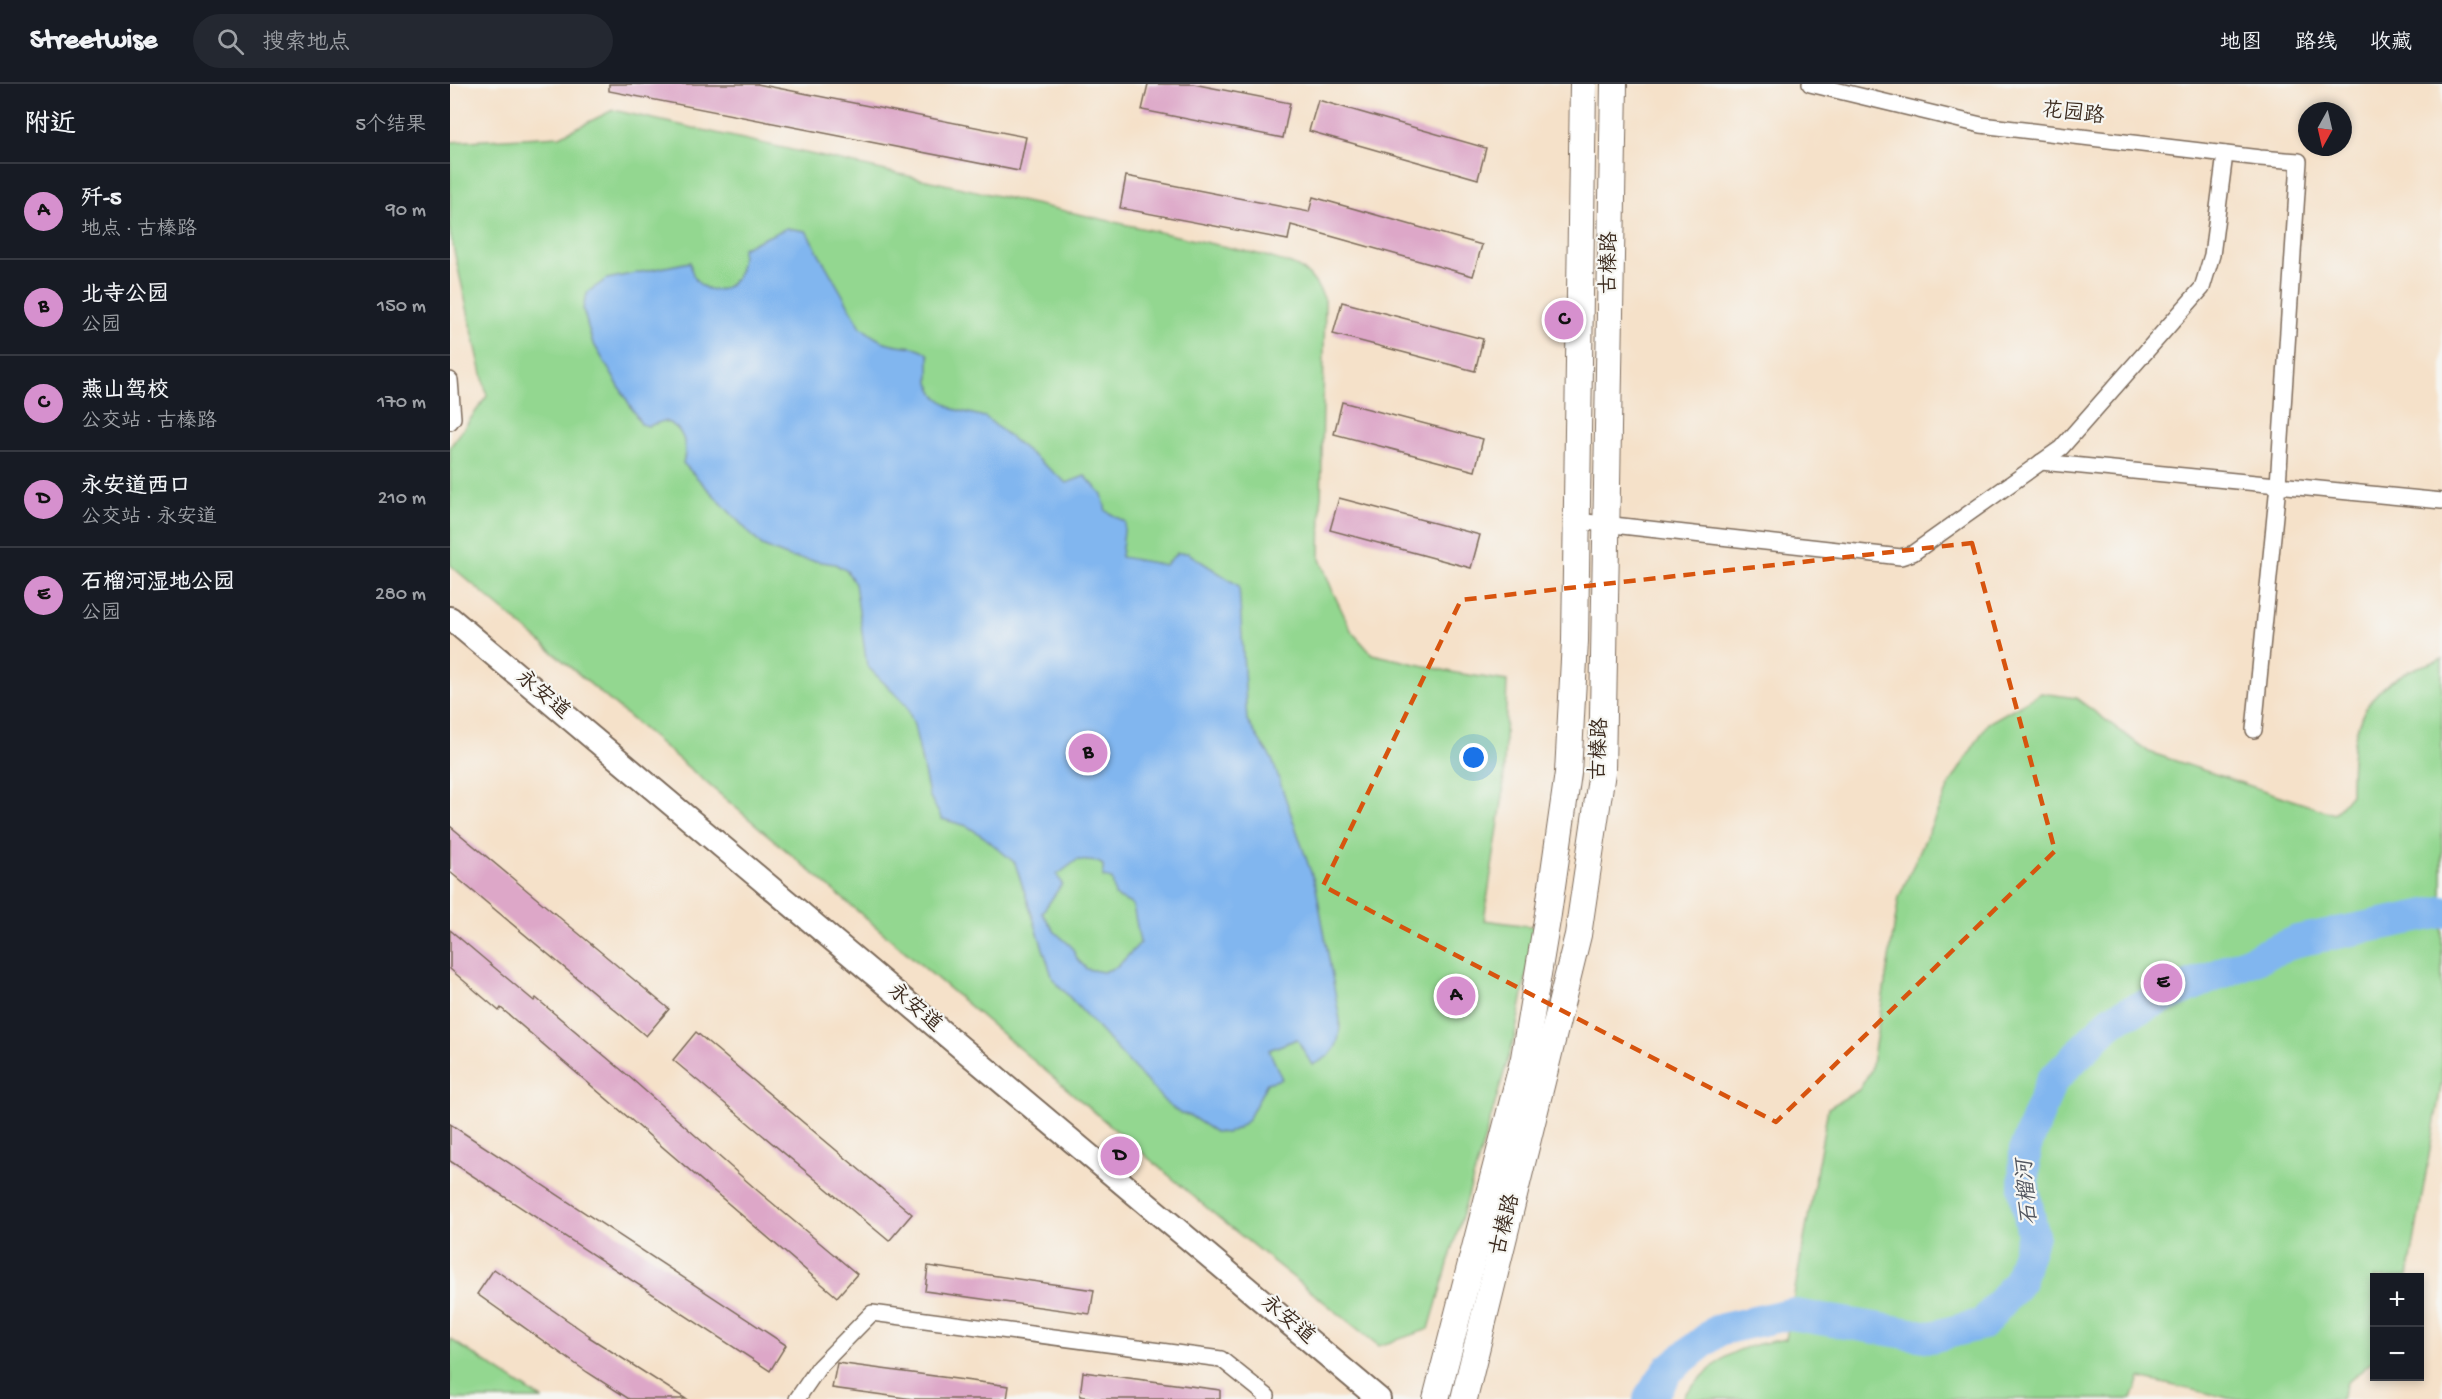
<!DOCTYPE html>
<html lang="zh">
<meta charset="utf-8">
<style>
body{margin:0;font-family:"Gochi Hand","LXGW WenKai TC",sans-serif;background:#242831;color:#f1f3f6}
.controls{position:absolute;right:18px;bottom:18px;display:grid;overflow:hidden;border-radius:0px;box-shadow:0 3px 9px #0003}
.controls button{width:54px;height:54px;display:grid;place-items:center;padding:0;border:0;border-bottom:2px solid #363941;background:#171b24;color:#f1f3f6;font:30px sans-serif}
.compass{position:absolute;left:1848px;top:18px;width:54px;height:54px;border-radius:50%;background:#171b24;box-shadow:0 3px 9px #0003;rotate:188deg}
.you{position:absolute;left:1024px;top:674px;width:21px;height:21px;margin:-15px;border:4px solid #fff;border-radius:50%;background:#1a73e8;box-shadow:0 0 0 9px #1a73e833}
.badge{display:grid;place-items:center;width:39px;height:39px;border-radius:50%;background:#d690ce;color:#111;font-size:20px;font-weight:700}
.pin{position:absolute;translate:-50% -50%;border:3px solid #fff;box-shadow:0 2px 6px #0006}
.list{margin:0;padding:0;list-style:none}
h2{display:flex;justify-content:space-between;align-items:center;height:78px;margin:0;padding:0 24px;font-size:26px}
h2 small{font-size:20px;font-weight:400;color:#9ea1a6}
.list li{display:grid;grid-template-columns:39px 1fr auto;gap:18px;align-items:center;box-sizing:border-box;height:96px;padding:0 24px;border-top:2px solid #363941}
.list b{display:block;font-size:22px;white-space:nowrap}
.list p{margin:0;font-size:20px;white-space:nowrap;color:#9ea1a6}
.list em{font-size:20px;font-style:normal;color:#9ea1a6}
.icon{flex:none;width:33px;height:33px;fill:none;stroke:currentColor;stroke-width:2;stroke-linecap:round;stroke-linejoin:round}
.map{position:relative;flex:none;width:1992px;height:1315px;overflow:hidden}
header{display:flex;align-items:center;gap:36px;box-sizing:border-box;height:84px;padding:0 30px;background:#171b24;border-bottom:2px solid #363941}
header strong{font-size:28px}
nav{display:flex;gap:33px;margin-inline-start:auto;font-size:21px}
.search{width:420px;height:54px;background:#242831;display:flex;align-items:center;gap:15px;box-sizing:border-box;padding:0 21px;border-radius:33px;color:#9ea1a6;font-size:22px}
main{display:flex}
aside{flex:1;background:#171b24}
.map>svg:first-child{display:block}
.green{fill:#93d790;stroke:#678057;stroke-width:1.5}
.water{fill:#81b6ef;stroke:#5e7086;stroke-width:1.5;fill-rule:evenodd}
.lines{fill:none;stroke-linecap:round;stroke-linejoin:round}
.river{stroke:#81b6ef;stroke-width:32}
.building{fill:#dda7c8}
.minor-casing{stroke:#7c6a5a;stroke-width:18}
.secondary-casing{stroke:#7c6a5a;stroke-width:26}
.primary-casing{stroke:#7c6a5a;stroke-width:28}
.minor{stroke:#fff;stroke-width:15}
.secondary{stroke:#fff;stroke-width:22}
.primary{stroke:#fff;stroke-width:26}
.marked{fill:none;stroke:#d7540e;stroke-width:4.5;stroke-dasharray:12 8;stroke-linejoin:round}
.labels{text-anchor:middle;dominant-baseline:central;stroke-width:4.5;stroke-linejoin:round;paint-order:stroke}
.street-label{font-size:21px;fill:#3b2a1e;stroke:#f6f6f2}
.water-label{font-size:22px;font-style:italic;fill:#50545d;stroke:#f6f6f2}
</style>
<header>
<strong>Streetwise</strong>
<div class="search"><svg class="icon" aria-label="search" viewBox="0 0 24 24"><circle cx="10" cy="10" r="6"/><path d="M15 15l6 6"/></svg>搜索地点</div>
<nav><a>地图</a><a>路线</a><a>收藏</a></nav>
</header>
<main>
<aside>
<h2>附近<small>5个结果</small></h2>
<ul class="list">
<li><span class="badge">A</span><div><b>歼-5</b><p>地点 · 古榛路</p></div><em>90 m</em></li>
<li><span class="badge">B</span><div><b>北寺公园</b><p>公园</p></div><em>150 m</em></li>
<li><span class="badge">C</span><div><b>燕山驾校</b><p>公交站 · 古榛路</p></div><em>170 m</em></li>
<li><span class="badge">D</span><div><b>永安道西口</b><p>公交站 · 永安道</p></div><em>210 m</em></li>
<li><span class="badge">E</span><div><b>石榴河湿地公园</b><p>公园</p></div><em>280 m</em></li>
</ul>
</aside>
<div class="map">
<svg width="1992" height="1315" viewBox="0 0 1992 1315">
<rect width="100%" height="100%" fill="#f6f6f2"/>
<filter id="ink" filterUnits="userSpaceOnUse"><feTurbulence type="fractalNoise" baseFrequency=".0167" numOctaves="2"/><feDisplacementMap in="SourceGraphic" scale="12" xChannelSelector="R" yChannelSelector="G"/><feConvolveMatrix kernelMatrix="1 2 1 2 8 2 1 2 1" color-interpolation-filters="sRGB"/></filter>
<filter id="wash" filterUnits="userSpaceOnUse"><feTurbulence type="fractalNoise" baseFrequency=".008" numOctaves="4" result="noise"/><feDisplacementMap in="SourceGraphic" scale="24" xChannelSelector="R" yChannelSelector="G"/><feGaussianBlur stdDeviation="1.35" result="paint"/><feColorMatrix in="noise" values="0 0 0 0 0 0 0 0 0 0 0 0 0 0 0 0 0 1.4 0 .05"/><feComposite in="paint" operator="in"/></filter>
<g filter="url(#wash)">
<rect width="100%" height="100%" fill="#f5e1c9"/>
<g class="green">
<path d="M163,26l649,145c35,11 46,10 63,45l-5,259 13,33 19,40 20,22 84,19 51,8 -4,114 -19,125 52,7 -21,108 -86,294 -50,17 -160,-128 -769,-653v-118l37,-51 -37,-163v-91l110,-6z"/>
<path d="M1992,575v421l-34,197 -34,1v82l-27,23 -6,16h-108l-93,-21 -8,21h-449l3,-6c39,-40 45,-45 100,-54l42,-231 31,-18 12,-20 28,-173 52,-115 37,-59 53,-30 35,5 73,54 185,62 17,-20c0,-50 2,-94 52,-120 12,-7 26,-10 39,-15z"/>
<polygon points="0,1255 92,1315 0,1315"/>
</g>
<path class="water" d="M337,144l19,3 55,96c8,6 14,12 24,15 15,6 33,1 44,13v28l7,13 17,13 32,8 82,66 18,-7 17,18 4,17 19,11 -4,35 44,8 12,-12h11l51,33 8,135 25,38 44,128 24,133c0,25 -4,35 -28,45l-15,-26 -28,11 13,29 -15,4 -19,37 -10,8 -11,5 -12,-1 -26,-17 -8,-1 -14,-10 -114,-125 -38,-116 -31,-26 -17,-11 -25,-7 -13,-24 -15,-70 -8,-20 -39,-39 -12,-82 -8,-13 -12,-7 -46,-7 -27,-11 -79,-83c5,-18 1,-36 -19,-42l-16,5 -7,-2 -49,-83 -9,-32 2,-9 3,-8 19,-13 83,-17c2,19 13,31 33,27 17,-9 19,-23 19,-41zM627,776l21,2 5,3v12l9,2 3,17 18,9 7,38 -23,24 -14,5 -16,-3 -9,-9 -7,-14 -16,-14 -13,-19 20,-29 -5,-9z"/>
<g class="lines">
<polyline class="river" points="1199,1315 1218,1286 1268,1246 1339,1230 1481,1253 1533,1240 1569,1197 1583,1151 1574,1105 1575,1065 1601,998 1663,935 1847,857 1992,828"/>
</g>
<g id="blocks">
<g class="building">
<polygon points="159,0 307,0 576,53 569,87 159,7"/>
<polygon points="698,0 743,0 840,19 833,54 692,26"/>
<polygon points="868,16 1036,64 1028,95 859,47"/>
<polygon points="676,92 859,128 863,113 1032,161 1023,192 841,141 838,156 670,124"/>
<polygon points="892,218 1033,255 1025,287 883,250"/>
<polygon points="892,318 1033,355 1025,387 884,350"/>
<polygon points="889,414 1030,451 1021,484 880,446"/>
<polygon points="0,742 219,925 196,952 0,788"/>
<polygon points="0,846 84,917 86,914 175,989 308,1107 407,1190 387,1213 51,924 49,927 0,885"/>
<polygon points="999,903 1023,906 1019,914 1020,923 997,918 992,909"/>
<polygon points="246,948 462,1130 439,1157 223,976"/>
<polygon points="0,1040 336,1261 320,1287 0,1077"/>
<polygon points="478,1182 644,1206 640,1230 475,1207"/>
<polygon points="44,1185 140,1252 139,1253 236,1315 179,1315 137,1288 27,1210"/>
<polygon points="387,1279 559,1302 557,1315 463,1315 382,1304"/>
<polygon points="633,1288 770,1306 770,1315 649,1315 630,1312"/>
</g>
</g>
</g>
<g filter="url(#ink)">
<use href="#blocks" fill-opacity="0" stroke="#7c6a5a" stroke-width="1.5"/>
<g class="lines">
<defs>
<g id="minor">
<polyline points="1360,0 1531,41 1810,74 1849,77 1828,401 1804,646"/>
<polyline points="0,296 3,334 0,338"/>
<polyline points="1591,378 1992,417"/>
<polyline points="1127,437 1451,473 1463,469 1611,364 1752,204 1762,171 1775,70"/>
<polyline points="347,1315 369,1283 422,1229 771,1275 817,1312 816,1315"/>
</g>
<polyline id="secondary" points="0,534 929,1315"/>
<g id="primary">
<polyline points="986,1315 1074,974 1098,830 1118,689 1125,557 1133,0"/>
<polyline points="1014,1315 1128,851 1152,688 1164,0"/>
</g>
</defs>
<use href="#minor" class="minor-casing"/>
<use href="#secondary" class="secondary-casing"/>
<use href="#primary" class="primary-casing"/>
<use href="#minor" class="minor"/>
<use href="#secondary" class="secondary"/>
<use href="#primary" class="primary"/>
</g>
</g>
<path class="marked" d="M1522,459l83,308 -279,271 -453,-236 138,-286z"/>
<g class="labels">
<g class="street-label">
<text transform="translate(1623 31) rotate(7)">花园路</text>
<text transform="translate(1161 179) rotate(-89)">古榛路</text>
<text transform="translate(92 612) rotate(40)">永安道</text>
<text transform="translate(1151 665) rotate(-87)">古榛路</text>
<text transform="translate(464 925) rotate(40)">永安道</text>
<text transform="translate(1057 1141) rotate(-76)">古榛路</text>
<text transform="translate(837 1237) rotate(40)">永安道</text>
</g>
<g class="water-label">
<text transform="translate(1579 1108) rotate(-95)">石榴河</text>
</g>
</g>
</svg>
<div class="controls">
<button>+</button>
<button>−</button>
</div>
<svg class="compass" viewBox="-18 -18 36 36"><path d="M0-13l5 13h-10z" fill="#e53935"/><path d="M0 13l5-13h-10z" fill="#9ea1a6"/></svg>
<div class="you"></div>
<div class="pin badge" style="left:1006px;top:912px">A</div>
<div class="pin badge" style="left:638px;top:669px">B</div>
<div class="pin badge" style="left:1114px;top:236px">C</div>
<div class="pin badge" style="left:670px;top:1072px">D</div>
<div class="pin badge" style="left:1713px;top:899px">E</div>
</div>
</main>
